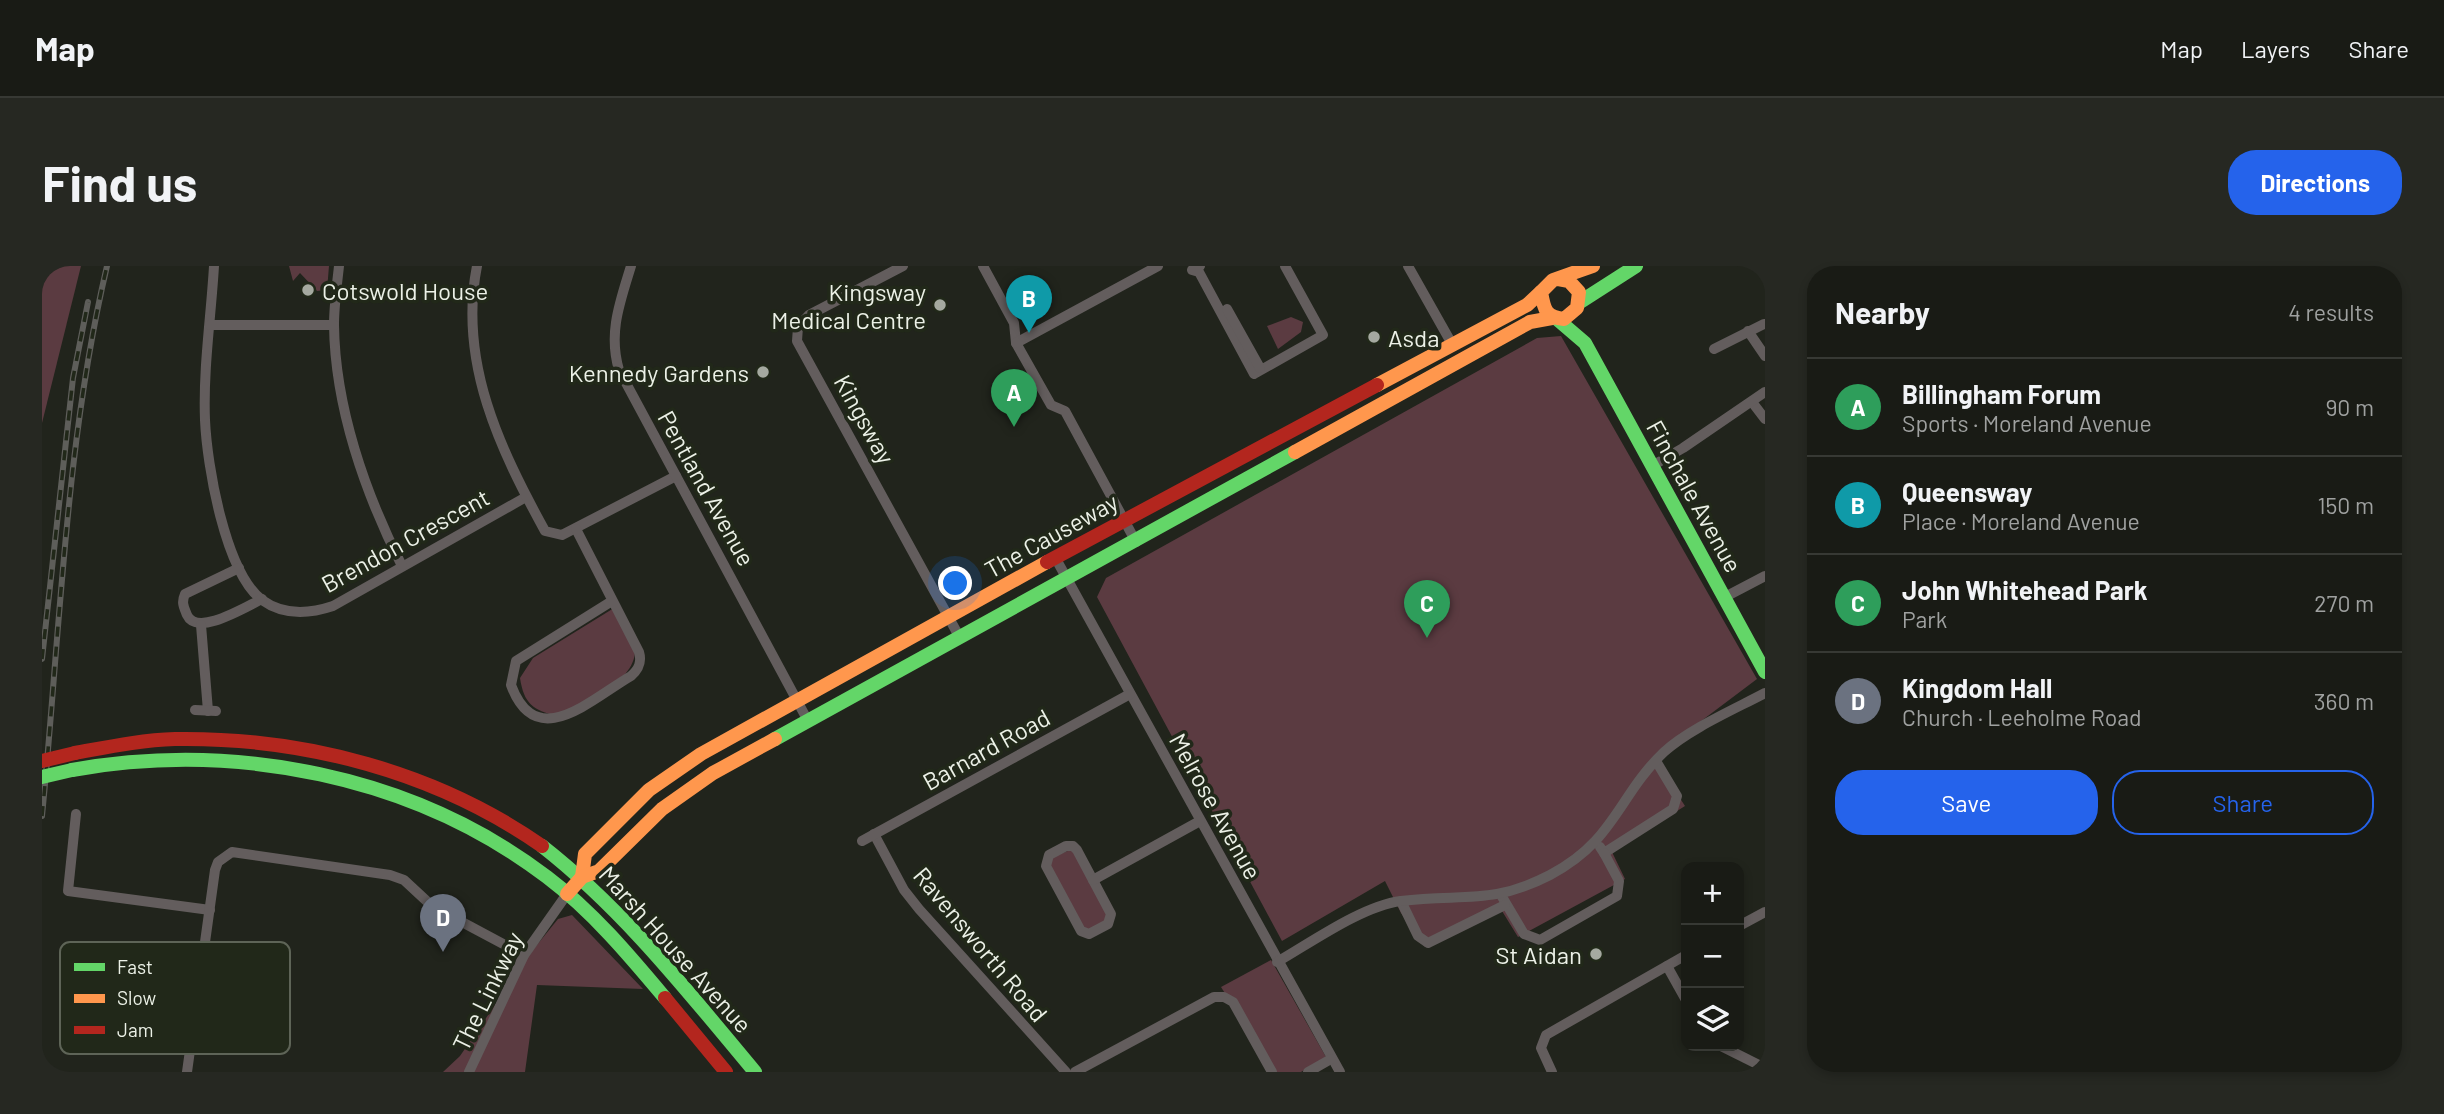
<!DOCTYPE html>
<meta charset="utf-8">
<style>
body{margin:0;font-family:Barlow,sans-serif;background:#262822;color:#f1f3f6}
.controls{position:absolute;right:21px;bottom:21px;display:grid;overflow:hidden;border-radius:14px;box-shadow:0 4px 10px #0003}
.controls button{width:63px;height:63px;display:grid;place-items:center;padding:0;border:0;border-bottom:2px solid #373934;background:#191b15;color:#f1f3f6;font:35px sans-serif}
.you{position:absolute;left:914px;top:318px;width:24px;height:24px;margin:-18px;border:5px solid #fff;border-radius:50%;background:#1a73e8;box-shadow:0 0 0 10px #1a73e833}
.badge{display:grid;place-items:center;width:46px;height:46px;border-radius:50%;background:#2563eb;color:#fff;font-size:23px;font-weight:700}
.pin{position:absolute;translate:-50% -58px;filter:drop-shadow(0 2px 4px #0008)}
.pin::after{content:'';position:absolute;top:37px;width:24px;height:21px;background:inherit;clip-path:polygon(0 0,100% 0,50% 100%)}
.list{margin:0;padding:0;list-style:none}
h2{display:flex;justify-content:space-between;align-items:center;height:91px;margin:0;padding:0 28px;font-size:30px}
h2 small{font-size:23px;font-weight:400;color:#9fa1a0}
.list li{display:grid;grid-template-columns:46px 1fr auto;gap:21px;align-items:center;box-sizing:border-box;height:98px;padding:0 28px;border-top:2px solid #373934}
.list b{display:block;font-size:26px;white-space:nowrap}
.list p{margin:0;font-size:23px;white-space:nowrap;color:#9fa1a0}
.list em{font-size:23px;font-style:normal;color:#9fa1a0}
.actions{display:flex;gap:14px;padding:21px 28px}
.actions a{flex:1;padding:16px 0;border:2px solid #2563eb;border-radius:28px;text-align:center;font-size:24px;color:#2563eb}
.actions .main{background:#2563eb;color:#fff}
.icon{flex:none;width:38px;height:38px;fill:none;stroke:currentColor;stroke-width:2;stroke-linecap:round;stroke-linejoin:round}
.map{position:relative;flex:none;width:1723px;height:806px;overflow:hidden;border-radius:28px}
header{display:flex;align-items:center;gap:42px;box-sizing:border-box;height:98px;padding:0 35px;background:#191b15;border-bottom:2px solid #373934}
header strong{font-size:33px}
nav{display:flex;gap:38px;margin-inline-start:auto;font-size:24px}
.intro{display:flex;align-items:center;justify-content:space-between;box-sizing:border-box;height:168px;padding:0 42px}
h1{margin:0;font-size:49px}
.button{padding:18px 32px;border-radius:28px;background:#2563eb;color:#fff;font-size:24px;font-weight:700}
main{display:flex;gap:42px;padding:0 42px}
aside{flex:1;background:#191b15;border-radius:28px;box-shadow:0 4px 10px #0003}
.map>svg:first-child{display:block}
.green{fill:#5b3b41}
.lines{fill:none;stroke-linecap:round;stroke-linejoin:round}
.street{stroke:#635d5d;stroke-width:10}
.fast{stroke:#63d668;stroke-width:14}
.slow{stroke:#ff974d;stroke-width:14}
.jam{stroke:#b3261e;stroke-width:14}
.rail-casing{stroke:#5e5e5a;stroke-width:6}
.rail{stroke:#212819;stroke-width:3.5;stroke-dasharray:10;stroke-linecap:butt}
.fast-bridge{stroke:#63d668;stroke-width:14}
.jam-bridge{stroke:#b3261e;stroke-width:14}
.poi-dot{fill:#a5a9a0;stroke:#212819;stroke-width:2.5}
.labels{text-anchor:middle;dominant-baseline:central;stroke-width:7;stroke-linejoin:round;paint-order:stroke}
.poi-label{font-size:24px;fill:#ecf1e7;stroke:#212819;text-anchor:end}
.street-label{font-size:24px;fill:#ecf1e7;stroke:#212819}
.key{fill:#212819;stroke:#5e6457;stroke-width:2}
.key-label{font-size:19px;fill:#ecf1e7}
</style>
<header>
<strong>Map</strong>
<nav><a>Map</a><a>Layers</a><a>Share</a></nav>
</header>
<div class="intro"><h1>Find us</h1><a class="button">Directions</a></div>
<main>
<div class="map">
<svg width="1723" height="806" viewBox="0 0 1723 806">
<rect width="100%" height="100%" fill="#21241c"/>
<g class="green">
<polygon points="0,0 39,0 0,157"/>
<polygon points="247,0 287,0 285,24 275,25 258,7 251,15"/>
<polygon points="1249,51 1261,56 1259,66 1236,83 1225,60"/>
<polygon points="1519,70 1715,413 1614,489 1614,495 1643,540 1570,586 1583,613 1476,671 1460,645 1383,681 1359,647 1343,615 1240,675 1055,331 1064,312 1495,72"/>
<path d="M572,342c7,11 19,27 21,39 3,36 -52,54 -78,69 -24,-6 -33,-12 -37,-38l13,-20z"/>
<polygon points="1033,582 1070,653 1042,668 1003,594"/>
<polygon points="530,649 601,723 495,719 483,806 401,806 418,790 490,685 516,653"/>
<polygon points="1229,694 1284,791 1259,806 1233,806 1179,721"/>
</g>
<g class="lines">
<g class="street">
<path d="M172,0c-3,51 -11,103 -9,154 2,45 20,152 57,180 22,16 47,14 71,6l193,-109"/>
<path d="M297,0c-2,19 -5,39 -5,59 1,82 31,168 68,241"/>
<path d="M435,0c-19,96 23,183 68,265l17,4 114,-59"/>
<path d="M589,0c-11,36 -23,67 -12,104l189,351"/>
<polyline points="861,0 767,49 756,61 755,75 918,372"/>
<polyline points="941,0 972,57 974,77 1009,139 1023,145 1094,276"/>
<polyline points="1158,0 1150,4 1157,6 1212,108 1281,69 1243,0"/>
<polyline points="1366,0 1410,78"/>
<polyline points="1185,43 1218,102"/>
<polyline points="168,59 292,59"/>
<polyline points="1706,65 1723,90"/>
<polyline points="974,77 1116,0"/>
<polyline points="1672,83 1722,58"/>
<polyline points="1710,136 1723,153"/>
<polyline points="1610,200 1641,182 1723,126"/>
<path d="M534,263l63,123c3,10 0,17 -8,24 -41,24 -95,77 -120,9l5,-24 96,-60"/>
<polyline points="1014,293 1298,806"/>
<path d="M197,302l-54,26c-4,9 -1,13 2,21 10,22 58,-8 75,-16"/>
<polyline points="1683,331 1723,310"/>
<polyline points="159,359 166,445"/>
<polyline points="153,444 174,445"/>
<polyline points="34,548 26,625 168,644"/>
<polyline points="832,568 862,624 877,643 1024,806"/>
<polyline points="820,575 1088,428"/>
<polygon points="1024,580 1031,580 1035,584 1069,648 1066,658 1047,668 1039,665 1004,600 1007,589"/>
<polyline points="1558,581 1562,587 1631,543 1635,530 1614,495"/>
<polyline points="1051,614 1158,555"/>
<polyline points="1459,629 1482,668 1498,674 1575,630 1577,615 1562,587"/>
<polyline points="1359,635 1376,670 1386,677 1463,639"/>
<polyline points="1697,660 1723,646"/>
<path d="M1235,696c35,-20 85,-56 124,-61 60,-8 89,5 149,-26 65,-34 68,-79 114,-123 25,-23 71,-43 101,-59"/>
<polyline points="1625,700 1644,734"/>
<polyline points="1679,780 1723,802"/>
<polyline points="145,806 173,604 176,596 190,586 348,609 362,614 390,640 482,689"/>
<polyline points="427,806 482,689 525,628"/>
<polyline points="1033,806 1172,731 1182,731 1191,736 1230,806"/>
<polyline points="1266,806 1289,793"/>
<polyline points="1510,806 1499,782 1504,769 1644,689"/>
</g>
<g class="fast">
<polyline points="1538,36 1594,0"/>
<polyline points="1515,53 1543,77 1723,406"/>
<polyline points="733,473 1253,186"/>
<path d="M30,504c163,-29 341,5 475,107 45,34 82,78 118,121"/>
<path d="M500,580c83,65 146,146 213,226"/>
</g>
<g class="slow">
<path d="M1516,13l11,2 10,11 -2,16 -13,11c-19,-2 -20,-10 -23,-27l12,-12 40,-14"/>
<polyline points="1335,119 1485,39 1499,26"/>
<polyline points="1253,186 1488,56 1510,52"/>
<polyline points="540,611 543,588 607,524 659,488 1005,296"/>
<polyline points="525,628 540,611 557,605 620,543 671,507 733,473"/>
</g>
<g class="jam">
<polyline points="1005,296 1335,119"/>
<path d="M33,487c33,-6 66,-13 100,-14 129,-2 261,33 367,107"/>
<polyline points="623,732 684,806"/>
</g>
<defs>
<g id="rail">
<polyline points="0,393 31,112 46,36"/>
<path d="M0,550c18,-182 23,-372 65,-550"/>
</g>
</defs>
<use href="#rail" class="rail-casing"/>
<use href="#rail" class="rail"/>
<polyline class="fast-bridge" points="0,511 30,504"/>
<polyline class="jam-bridge" points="0,495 33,487"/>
</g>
<g class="poi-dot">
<circle cx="266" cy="24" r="7"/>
<circle cx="898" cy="39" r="7"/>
<circle cx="1332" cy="71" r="7"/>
<circle cx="721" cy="106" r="7"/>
<circle cx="1554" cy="688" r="7"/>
</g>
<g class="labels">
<g class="poi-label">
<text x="280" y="24" text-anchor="start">Cotswold House</text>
<text x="884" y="25">Kingsway<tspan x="884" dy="28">Medical Centre</tspan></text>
<text x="1346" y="71" text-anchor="start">Asda</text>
<text x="707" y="106">Kennedy Gardens</text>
<text x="1540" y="688">St Aidan</text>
</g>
<g class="street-label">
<text transform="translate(823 153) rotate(61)">Kingsway</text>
<text transform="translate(665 222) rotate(61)">Pentland Avenue</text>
<text transform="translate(1653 230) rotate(61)">Finchale Avenue</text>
<text transform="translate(1009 269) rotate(-29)">The Causeway</text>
<text transform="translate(363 274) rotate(-29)">Brendon Crescent</text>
<text transform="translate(944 483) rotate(-29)">Barnard Road</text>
<text transform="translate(1174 540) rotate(61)">Melrose Avenue</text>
<text transform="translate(939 678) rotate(50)">Ravensworth Road</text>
<text transform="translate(634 683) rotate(48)">Marsh House Avenue</text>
<text transform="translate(445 725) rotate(-64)">The Linkway</text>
</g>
</g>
<rect x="18" y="676" width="230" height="112" rx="10" class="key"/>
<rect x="32" y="697" width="31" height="8" fill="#63d668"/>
<rect x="32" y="728" width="31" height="9" fill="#ff974d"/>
<rect x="32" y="760" width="31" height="8" fill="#b3261e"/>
<g class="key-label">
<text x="75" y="708">Fast</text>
<text x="75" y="739">Slow</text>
<text x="75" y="771">Jam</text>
</g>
</svg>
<div class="controls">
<button>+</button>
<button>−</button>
<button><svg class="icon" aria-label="layers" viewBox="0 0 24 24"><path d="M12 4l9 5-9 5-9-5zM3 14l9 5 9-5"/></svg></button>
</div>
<div class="you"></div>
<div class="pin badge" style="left:972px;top:161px;background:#2e9e5b">A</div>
<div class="pin badge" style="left:987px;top:67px;background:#0f9aa8">B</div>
<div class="pin badge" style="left:1385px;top:372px;background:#2e9e5b">C</div>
<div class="pin badge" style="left:401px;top:686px;background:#6b7280">D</div>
</div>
<aside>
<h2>Nearby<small>4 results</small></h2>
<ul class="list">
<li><span class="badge" style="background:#2e9e5b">A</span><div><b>Billingham Forum</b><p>Sports · Moreland Avenue</p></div><em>90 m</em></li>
<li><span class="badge" style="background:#0f9aa8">B</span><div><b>Queensway</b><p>Place · Moreland Avenue</p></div><em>150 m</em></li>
<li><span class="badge" style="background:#2e9e5b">C</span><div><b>John Whitehead Park</b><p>Park</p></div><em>270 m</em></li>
<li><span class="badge" style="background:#6b7280">D</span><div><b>Kingdom Hall</b><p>Church · Leeholme Road</p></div><em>360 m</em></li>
</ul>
<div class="actions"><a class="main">Save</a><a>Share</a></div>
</aside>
</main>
